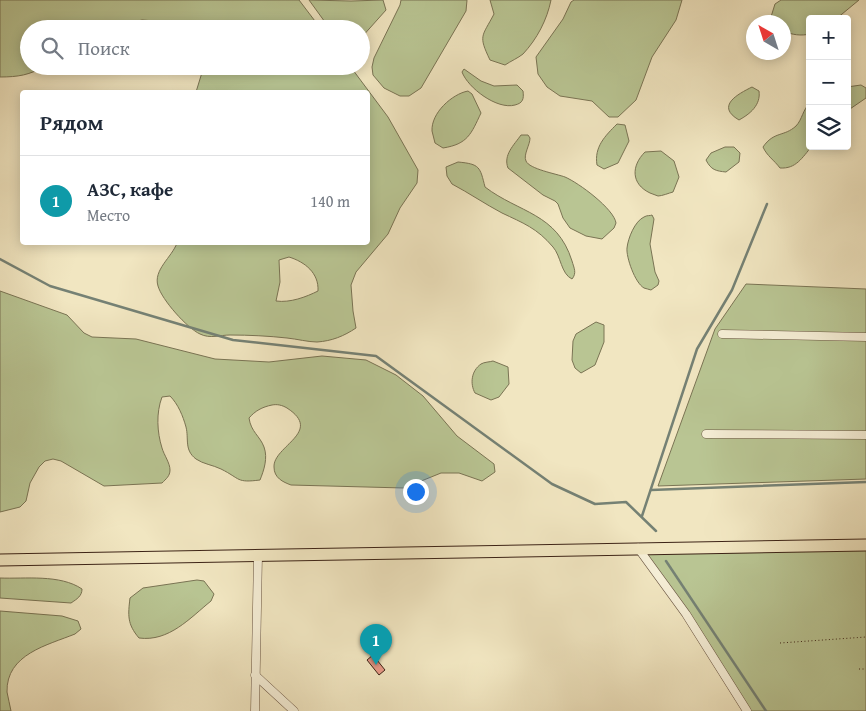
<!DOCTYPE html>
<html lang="ru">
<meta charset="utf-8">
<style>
body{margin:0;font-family:"Gentium Book Plus",serif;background:#f2f2f3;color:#1f2937}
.controls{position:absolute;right:15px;top:15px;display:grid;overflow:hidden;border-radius:5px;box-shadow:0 2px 12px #0003}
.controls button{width:45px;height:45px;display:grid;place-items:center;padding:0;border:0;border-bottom:1px solid #e0e1e3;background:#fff;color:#1f2937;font:25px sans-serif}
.compass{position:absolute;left:746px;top:15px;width:45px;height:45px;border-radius:50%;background:#fff;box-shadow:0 2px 12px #0003;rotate:321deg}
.you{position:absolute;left:415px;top:491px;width:18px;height:18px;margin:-12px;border:4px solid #fff;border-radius:50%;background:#1a73e8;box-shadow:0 0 0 8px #1a73e833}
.badge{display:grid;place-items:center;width:32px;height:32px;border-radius:50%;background:#0b8043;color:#fff;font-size:16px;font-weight:700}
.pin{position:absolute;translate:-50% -41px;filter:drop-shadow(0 1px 2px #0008)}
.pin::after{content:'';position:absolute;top:26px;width:18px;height:15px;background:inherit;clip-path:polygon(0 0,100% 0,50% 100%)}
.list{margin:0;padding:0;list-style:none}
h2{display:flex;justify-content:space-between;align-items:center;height:65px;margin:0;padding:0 20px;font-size:21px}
h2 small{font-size:16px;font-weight:400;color:#747a83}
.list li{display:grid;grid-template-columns:32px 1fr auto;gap:15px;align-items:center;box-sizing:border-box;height:90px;padding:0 20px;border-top:1px solid #e0e1e3}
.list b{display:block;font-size:19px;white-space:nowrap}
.list p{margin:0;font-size:16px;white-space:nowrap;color:#747a83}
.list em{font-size:16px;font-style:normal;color:#747a83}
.icon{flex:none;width:28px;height:28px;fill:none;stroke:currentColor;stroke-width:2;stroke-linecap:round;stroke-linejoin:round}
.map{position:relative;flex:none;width:866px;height:711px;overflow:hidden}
.search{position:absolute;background:#fff;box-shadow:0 2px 12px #0003;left:20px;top:20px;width:350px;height:55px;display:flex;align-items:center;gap:12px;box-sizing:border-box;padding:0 18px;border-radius:28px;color:#747a83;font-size:19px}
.panel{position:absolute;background:#fff;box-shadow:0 2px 12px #0003;left:20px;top:90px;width:350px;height:155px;border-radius:5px}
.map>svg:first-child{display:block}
.green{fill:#b9c593;stroke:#7a7454;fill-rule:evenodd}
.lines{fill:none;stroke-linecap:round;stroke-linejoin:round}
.stream{stroke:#758174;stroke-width:2.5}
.building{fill:#e89a88;stroke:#3c2316}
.minor-casing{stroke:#695441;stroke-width:9}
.highway-casing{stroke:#3c2316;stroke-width:13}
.path{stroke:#3c2316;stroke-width:1;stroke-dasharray:1 2.5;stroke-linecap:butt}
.minor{stroke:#f6efd7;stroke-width:8}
.highway{stroke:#f1e6c1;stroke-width:11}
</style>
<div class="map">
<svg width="866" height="711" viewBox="0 0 866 711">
<rect width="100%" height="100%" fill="#f1e6c1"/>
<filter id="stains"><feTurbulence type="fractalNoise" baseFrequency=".004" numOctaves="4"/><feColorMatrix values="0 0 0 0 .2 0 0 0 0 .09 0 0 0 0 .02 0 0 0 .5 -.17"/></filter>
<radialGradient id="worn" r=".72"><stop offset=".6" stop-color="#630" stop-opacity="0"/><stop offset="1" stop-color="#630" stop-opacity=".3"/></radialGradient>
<g class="green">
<path d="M0,0h299l22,29h-126l-13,-6 -40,-3 -35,9h-78v37h16c-15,9 -27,11 -45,11z"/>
<polygon points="309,0 351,1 383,0 386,10 361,38 361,29 330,29"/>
<polygon points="401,0 467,0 466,11 421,88 409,96 400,96 384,88 373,75 372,67 374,58 400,5"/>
<path d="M490,0h61c-4,20 -14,39 -28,54 -5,4 -12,7 -18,11l-15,-5c-12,-25 -8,-23 4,-46z"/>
<polygon points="574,0 682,0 676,20 652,57 636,100 618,117 609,117 592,101 560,96 547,87 538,74 536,57 563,19 571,2"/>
<path d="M781,0h78l-23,19h-26v15c-9,2 -18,1 -26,-3v-9h-11l-3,-2 5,-16z"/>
<path d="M204,66h146l38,51 30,53 -1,13 -17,25 -12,26 -32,38 -5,13 2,26 3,17c-12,8 -24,13 -39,14 -9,0 -20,-3 -30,-4 -18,-2 -38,-3 -57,-3 -10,0 -20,4 -30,-1 -13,-6 -38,-34 -42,-48 -5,-16 14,-29 19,-43l191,-1v-150h-172zM289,257c16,5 30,16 29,34 -12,6 -28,12 -42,10l4,-19 -1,-22z"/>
<path d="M464,69l17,12 13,5 23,-1 6,6c1,8 0,12 -8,14 -18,5 -47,-17 -53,-33z"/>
<polygon points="861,85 866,88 866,98 847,111 847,87"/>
<path d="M752,87l7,4c2,14 -9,23 -20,29 -24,-14 -1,-26 13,-33z"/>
<path d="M468,91l4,3 9,19c-10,21 -13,31 -38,35l-8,-5c-1,-4 -2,-8 -3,-12 -1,-18 20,-37 36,-40z"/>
<path d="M810,103v43h2c-10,12 -16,23 -32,22 -6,-8 -13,-12 -17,-21 11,-16 21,-10 33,-21 6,-6 7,-17 14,-23z"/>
<path d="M617,124l8,1 4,16 -11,22 -14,6 -7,-4c-3,-18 8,-29 20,-41z"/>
<path d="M521,135h7l2,3c0,7 -7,17 -4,23 3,8 31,13 39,16 14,6 49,32 51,46l-2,5 -12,11 -16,-3 -16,-8 -7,-10 -5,-14 -3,-3 -12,-6 -35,-27c-5,-13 6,-23 13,-33z"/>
<path d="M725,147h9l6,6 -1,9 -13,10c-10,-1 -15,-2 -20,-12l5,-7z"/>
<path d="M661,151l13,10 5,16 -6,15c-4,1 -11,4 -15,4 -3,-1 -5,-2 -8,-3 -19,-9 -19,-27 -5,-41z"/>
<path d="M458,162c22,2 22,5 27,25 34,26 72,26 87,74 2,7 5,12 0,18 -11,-5 -11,-23 -19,-32 -16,-19 -30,-24 -51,-34 -17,-9 -33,-20 -50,-29l-5,-8 -1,-9z"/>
<path d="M652,215l2,4 -4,25 5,28 4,9 -1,4 -7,5c-2,-1 -5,-1 -7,-2 -9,-5 -18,-31 -17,-40 1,-10 8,-27 17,-31 3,-2 6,-1 8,-2z"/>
<polygon points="746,284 866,289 866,479 658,486 715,329"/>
<path d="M0,291l67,24 17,18 8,4 44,2 79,20 54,3 53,-6 44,4 30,15 27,21 34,40 37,28 1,8 -13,9 -23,-8h-18l-37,15 -113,-3c-8,-3 -17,-7 -17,-18 -1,-21 50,-35 13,-59 -5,-3 -10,-4 -15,-3 -10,2 -17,6 -23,13 2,14 11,18 15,29 4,11 0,23 -4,33 -24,3 -19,-1 -39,-11 -8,-4 -18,-5 -25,-10 -12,-9 -7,-20 -10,-32 -3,-11 -8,-23 -16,-31l-8,1c-6,16 -5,35 0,51 2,7 8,15 8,22 0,6 -4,9 -8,13l-58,3 -43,-25 -8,-2 -8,2 -6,6 -9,16 -4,18 -6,6 -20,5z"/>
<polygon points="596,322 604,325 604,342 595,365 581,373 575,368 572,360 573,341 576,334"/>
<path d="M493,361l15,6 1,17 -10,13 -8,3 -16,-7c-5,-9 -4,-22 6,-29 3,-2 9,-2 12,-3z"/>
<polygon points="866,544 866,711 747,711 638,548"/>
<path d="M0,578c25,1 60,-4 82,11 0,7 -5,10 -11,14l-71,-5z"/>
<path d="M197,580l7,1 10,13 -3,7c-21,17 -42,41 -72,37 -12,-14 -11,-23 -9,-40l13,-10z"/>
<path d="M0,611l62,5 16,5 3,8 -6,5c-27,11 -69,20 -68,58 1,6 3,13 4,19h-11z"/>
</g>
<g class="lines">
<g class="stream">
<polyline points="0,259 50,286 233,340 376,356 552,484 595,504 626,502 656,531"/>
<polyline points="651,490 866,482"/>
<polyline points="642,516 697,349 732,290 767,204"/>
<polyline points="666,561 766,711"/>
</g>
</g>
<polygon class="building" points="373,655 385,670 379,675 367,660"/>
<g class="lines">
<defs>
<g id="minor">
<polyline points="722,334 866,337"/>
<polyline points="706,434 866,435"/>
<polyline points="638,548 686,614 747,711"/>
<polyline points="255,675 294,711"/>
<polyline points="255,711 258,555"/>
</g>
<polyline id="highway" points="0,560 866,545"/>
</defs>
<use href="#minor" class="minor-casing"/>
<use href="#highway" class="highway-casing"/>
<g class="path">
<polyline points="780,643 866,637"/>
<polyline points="859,669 866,669"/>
</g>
<use href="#minor" class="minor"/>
<use href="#highway" class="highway"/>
</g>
<rect width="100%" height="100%" filter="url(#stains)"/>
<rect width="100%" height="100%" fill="url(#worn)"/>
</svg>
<div class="controls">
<button>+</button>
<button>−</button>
<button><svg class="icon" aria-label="layers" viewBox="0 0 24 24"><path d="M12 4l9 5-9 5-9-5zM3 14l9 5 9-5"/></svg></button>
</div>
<svg class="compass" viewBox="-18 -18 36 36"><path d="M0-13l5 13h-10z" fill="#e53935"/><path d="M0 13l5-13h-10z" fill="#747a83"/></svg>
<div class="you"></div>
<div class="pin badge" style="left:376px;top:665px;background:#0f9aa8">1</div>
<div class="search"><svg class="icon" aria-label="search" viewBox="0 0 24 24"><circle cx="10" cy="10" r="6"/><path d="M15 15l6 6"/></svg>Поиск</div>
<section class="panel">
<h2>Рядом<small></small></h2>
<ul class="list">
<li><span class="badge" style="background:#0f9aa8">1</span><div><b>АЗС, кафе</b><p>Место</p></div><em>140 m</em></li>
</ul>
</section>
</div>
